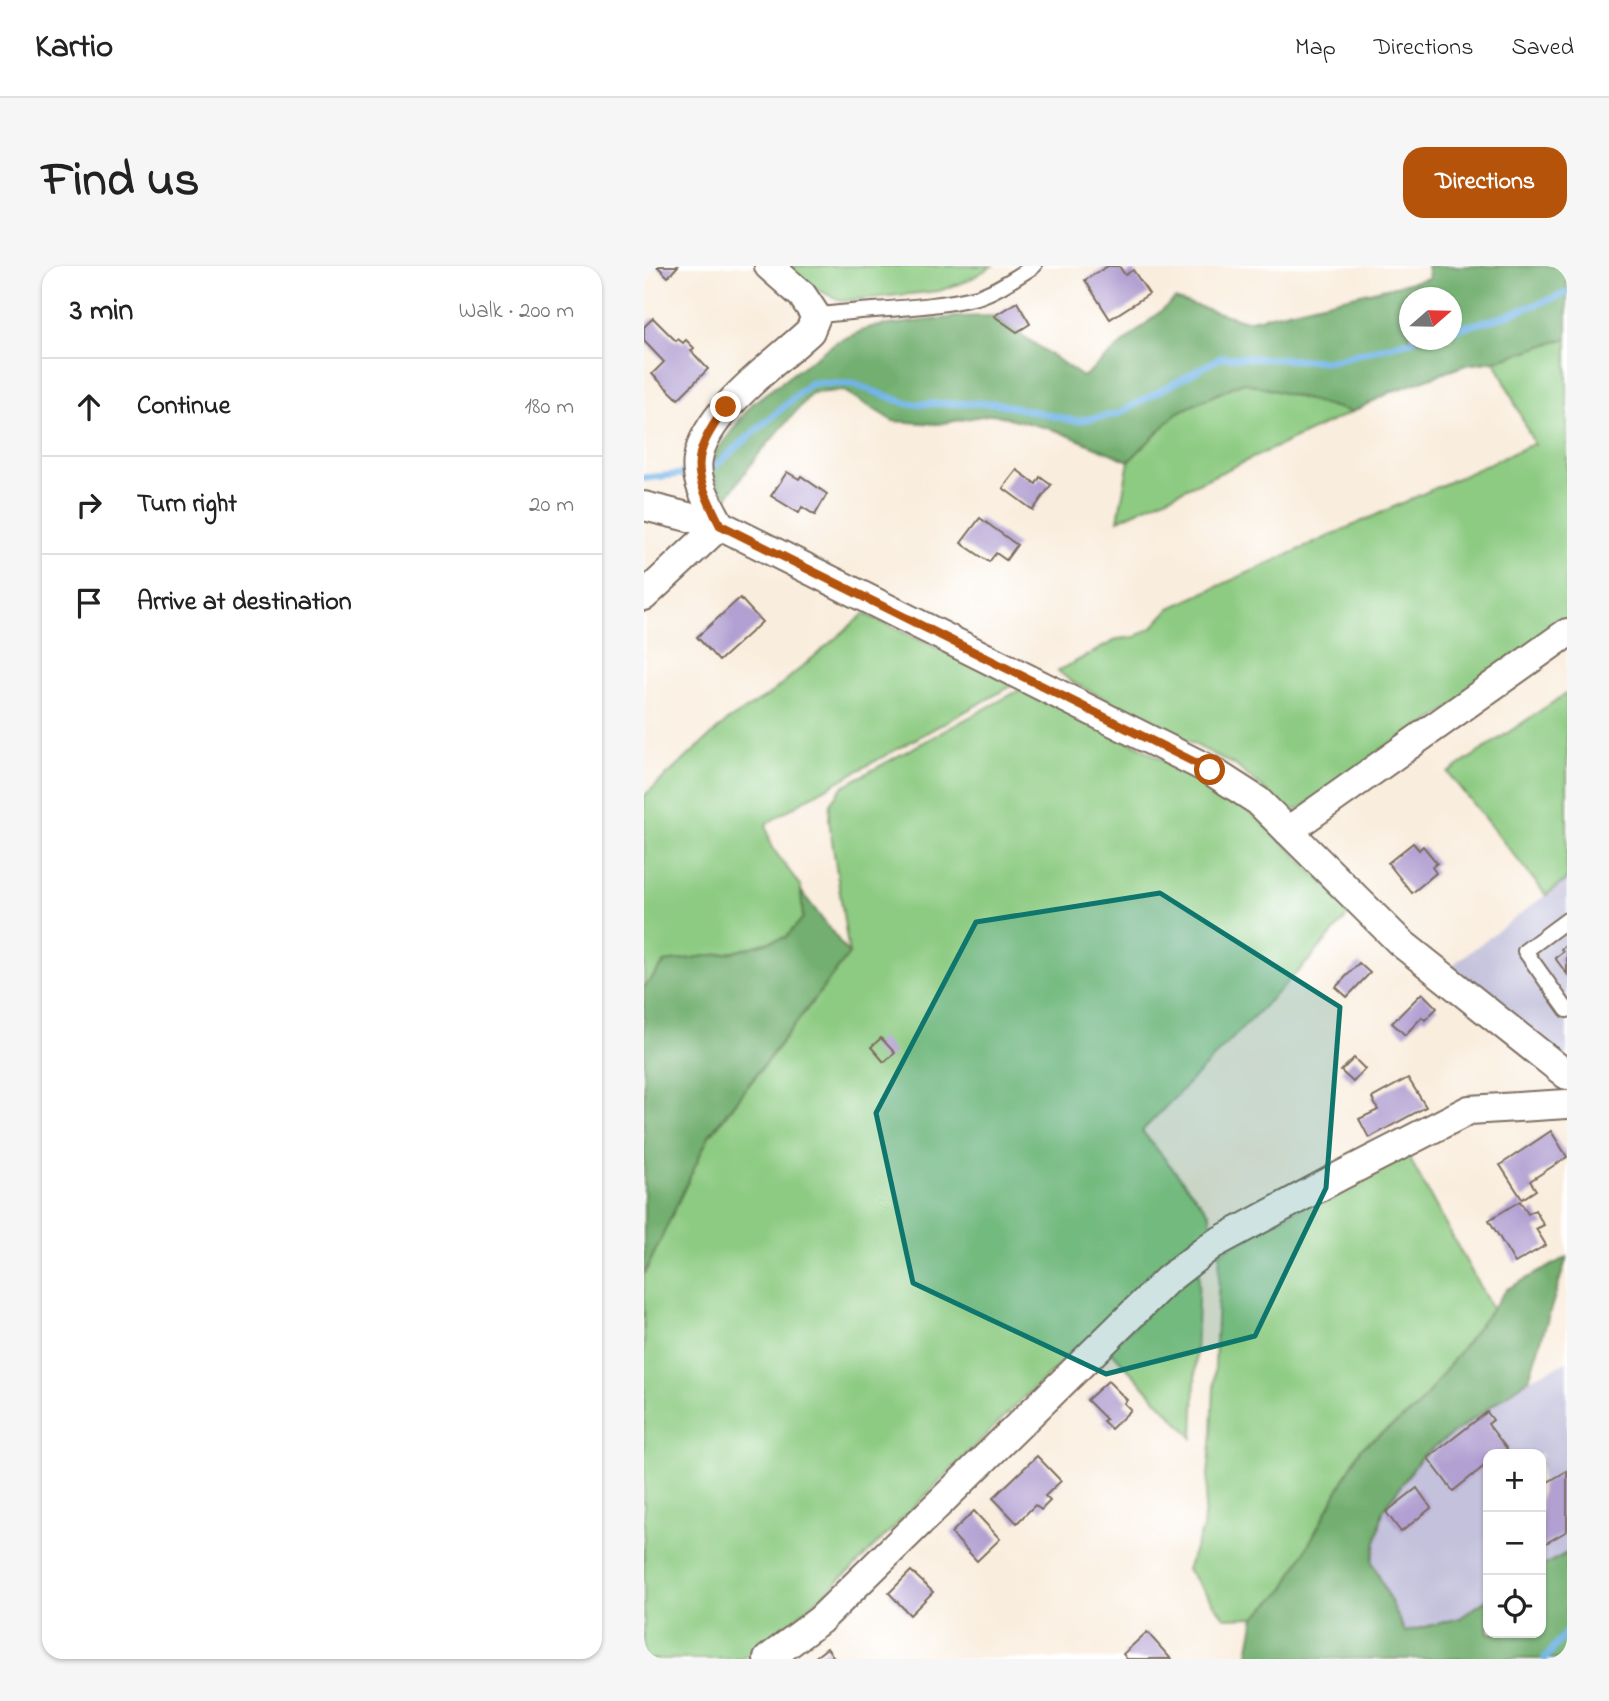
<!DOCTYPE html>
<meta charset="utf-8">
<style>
body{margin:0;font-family:"Indie Flower",sans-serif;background:#f6f6f6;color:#222}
.controls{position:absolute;right:21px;bottom:21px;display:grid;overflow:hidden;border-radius:14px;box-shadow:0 2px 5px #0004}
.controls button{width:63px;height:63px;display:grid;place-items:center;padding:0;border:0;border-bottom:2px solid #e0e0e0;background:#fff;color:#222;font:35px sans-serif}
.compass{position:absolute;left:755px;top:21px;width:63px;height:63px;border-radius:50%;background:#fff;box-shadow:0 2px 5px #0004;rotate:70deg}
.stop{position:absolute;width:21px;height:21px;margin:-16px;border:5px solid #b45309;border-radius:50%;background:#fff}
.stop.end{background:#b45309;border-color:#fff;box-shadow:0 2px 7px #0008}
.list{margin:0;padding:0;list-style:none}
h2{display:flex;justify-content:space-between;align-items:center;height:91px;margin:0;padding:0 28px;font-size:30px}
h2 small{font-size:23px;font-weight:400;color:#767676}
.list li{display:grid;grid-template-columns:46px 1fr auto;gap:21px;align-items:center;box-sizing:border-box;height:98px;padding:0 28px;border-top:2px solid #e0e0e0}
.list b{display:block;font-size:26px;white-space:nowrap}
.list em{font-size:23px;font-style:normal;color:#767676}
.icon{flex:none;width:38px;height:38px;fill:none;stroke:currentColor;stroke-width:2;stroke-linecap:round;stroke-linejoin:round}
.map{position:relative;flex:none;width:923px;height:1393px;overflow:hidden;border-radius:21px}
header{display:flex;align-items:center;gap:42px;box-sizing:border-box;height:98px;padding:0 35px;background:#fff;border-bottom:2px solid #e0e0e0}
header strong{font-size:33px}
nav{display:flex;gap:38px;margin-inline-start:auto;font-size:24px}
.intro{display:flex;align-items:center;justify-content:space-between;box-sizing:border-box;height:168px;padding:0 42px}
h1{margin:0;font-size:49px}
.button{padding:18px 32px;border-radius:21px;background:#b45309;color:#fff;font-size:24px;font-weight:700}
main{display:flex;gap:42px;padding:0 42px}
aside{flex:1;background:#fff;border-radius:21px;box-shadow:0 2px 5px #0004}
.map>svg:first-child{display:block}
.industrial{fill:#c3c1db}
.green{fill:#8dcb82;stroke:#647a50;stroke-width:2}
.forest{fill:#72af70;stroke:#566c47;stroke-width:2;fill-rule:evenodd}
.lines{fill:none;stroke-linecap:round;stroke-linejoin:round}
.stream{stroke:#71b4e7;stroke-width:7}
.building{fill:#b2a0d2}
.service-casing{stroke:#7e6e61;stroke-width:18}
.minor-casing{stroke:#7e6e61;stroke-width:32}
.service{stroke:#fff;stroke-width:14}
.minor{stroke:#fff;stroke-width:28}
.route{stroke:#b45309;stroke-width:9}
.marked{fill:#0f766e;fill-opacity:0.2;stroke:#0f766e;stroke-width:5;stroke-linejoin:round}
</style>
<header>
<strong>Kartio</strong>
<nav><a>Map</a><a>Directions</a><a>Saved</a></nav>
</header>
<div class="intro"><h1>Find us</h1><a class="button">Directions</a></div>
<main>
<aside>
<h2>3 min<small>Walk · 200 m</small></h2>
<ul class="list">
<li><svg class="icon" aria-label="ahead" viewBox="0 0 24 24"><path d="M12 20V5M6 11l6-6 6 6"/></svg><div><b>Continue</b></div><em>180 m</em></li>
<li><svg class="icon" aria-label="right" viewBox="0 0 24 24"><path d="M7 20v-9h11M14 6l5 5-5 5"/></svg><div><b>Turn right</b></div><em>20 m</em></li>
<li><svg class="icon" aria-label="arrive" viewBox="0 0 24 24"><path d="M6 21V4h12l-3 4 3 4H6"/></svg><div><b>Arrive at destination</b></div></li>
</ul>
</aside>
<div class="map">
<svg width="923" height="1393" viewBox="0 0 923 1393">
<rect width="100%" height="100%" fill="#fff"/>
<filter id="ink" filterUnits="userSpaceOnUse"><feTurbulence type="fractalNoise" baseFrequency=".0143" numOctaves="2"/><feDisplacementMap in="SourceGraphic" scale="14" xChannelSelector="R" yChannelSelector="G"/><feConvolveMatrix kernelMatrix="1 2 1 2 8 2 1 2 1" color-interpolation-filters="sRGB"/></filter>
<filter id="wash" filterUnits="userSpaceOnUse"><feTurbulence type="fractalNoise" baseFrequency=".00686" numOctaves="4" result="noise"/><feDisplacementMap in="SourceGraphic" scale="28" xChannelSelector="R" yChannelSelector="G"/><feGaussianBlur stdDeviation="1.57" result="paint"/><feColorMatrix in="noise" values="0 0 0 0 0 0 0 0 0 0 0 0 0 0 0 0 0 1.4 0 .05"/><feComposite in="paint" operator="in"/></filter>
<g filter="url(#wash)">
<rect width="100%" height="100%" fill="#f9eddd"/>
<g class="industrial">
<polygon points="923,613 923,793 803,703"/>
<polygon points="923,1096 923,1287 897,1301 897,1188 844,1188 844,1333 816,1352 761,1366 728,1295 739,1245 778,1190 885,1113"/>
</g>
<g class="green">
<polygon points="141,0 348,0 323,15 295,25 197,35 162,18"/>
<polygon points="923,72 923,363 656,543 648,544 642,542 591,499 428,416 414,405 474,373 491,371 509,361 526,342 889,178 891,180 851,95"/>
<polygon points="599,116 708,146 474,254 485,195 534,146"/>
<polygon points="220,348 371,418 164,532 122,558 127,580 157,621 159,652 143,671 90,686 21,696 0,722 0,530 83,455 125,429"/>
<polygon points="379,422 454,458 590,533 622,559 708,645 666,693 498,865 566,948 568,964 382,1129 211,1300 157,1348 99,1393 0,1393 0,1009 66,867 68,868 205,688 185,554 186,537 199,520"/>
<polygon points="923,427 923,613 902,629 804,507"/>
<polygon points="761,884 848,1043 772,1143 717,1182 640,1324 611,1351 581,1352 543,1303 559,1262 568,1167 576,986"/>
<polygon points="555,1006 549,1172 465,1083 543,1010"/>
</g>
<g class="forest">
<path d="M783,0h140v72l-72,23 -29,4 -73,26 -41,21 -109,-30 -65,30 -49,49 -71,-30 -65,-17 -55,10 -45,-3 -49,-30 -32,2 -56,64 -30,42 -12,-21 -1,-22 40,-53 83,-61 35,-15 85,-10 38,-1 89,61 92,-78 71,22 183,-43zM766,32h42v42h-42z"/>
<polygon points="157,625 205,688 66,868 0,1009 0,722 21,696 90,686 142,671 159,652"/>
<polygon points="923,991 885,1113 778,1190 739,1245 728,1295 761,1366 816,1352 844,1333 844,1367 897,1367 897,1301 923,1287 923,1393 603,1393 611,1351 640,1324 717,1182 772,1143 863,1023"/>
</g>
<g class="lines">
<g class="stream">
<polyline points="808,64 855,52 923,27"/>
<polyline points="60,206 64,206 167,117 209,118 265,138 351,137 432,155 474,148 578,91 686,95 770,74"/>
<polyline points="0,212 48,207"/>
<polyline points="901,1393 923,1365"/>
</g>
</g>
<g id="blocks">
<g class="building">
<polygon points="13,0 34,0 24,11"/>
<polygon points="464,0 475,0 481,9 489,4 505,28 466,53 441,14"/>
<polygon points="373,36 386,58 373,66 350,50"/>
<polygon points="9,52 32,75 34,73 39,77 42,74 50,82 47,85 64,103 34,133 8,108 20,96 0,75 0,61"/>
<polygon points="373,204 392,218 396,211 407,219 389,244 359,222"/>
<polygon points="143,206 155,213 157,210 183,228 171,249 158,241 155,247 127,230"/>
<polygon points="336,252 373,279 362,294 352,287 345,296 317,277"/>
<polygon points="96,332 118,356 75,395 53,371"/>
<polygon points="769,577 775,584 779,580 793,597 788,601 792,607 768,627 744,597"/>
<polygon points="923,679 923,708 911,692 919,686 917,683"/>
<polygon points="715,697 726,707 703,731 692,721"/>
<polygon points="778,727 793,742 781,754 778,751 761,769 748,757"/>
<polygon points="237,772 251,787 240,796 227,781"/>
<polygon points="710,792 721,803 709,816 697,805"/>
<polygon points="764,812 782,841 725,872 715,853 734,844 728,832"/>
<polygon points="907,865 923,891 886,915 892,924 878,933 856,899"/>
<polygon points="876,935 884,948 891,944 900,959 892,963 902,979 871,997 845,954"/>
<polygon points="464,1115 483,1134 480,1137 487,1144 467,1163 459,1155 462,1153 443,1134"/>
<polygon points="843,1146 849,1154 844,1158 863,1183 856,1188 844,1188 844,1197 809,1225 784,1192"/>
<polygon points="393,1190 417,1215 401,1230 406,1235 397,1244 391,1239 373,1257 349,1232"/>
<polygon points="923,1205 923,1265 897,1280 897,1220"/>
<polygon points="773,1222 787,1242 757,1266 742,1246"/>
<polygon points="330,1245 356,1273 333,1295 307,1267"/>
<polygon points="267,1305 289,1326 266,1349 245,1327"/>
<polygon points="503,1366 527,1393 483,1393 479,1388"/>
<polygon points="183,1382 191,1393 169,1393"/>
</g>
</g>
</g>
<g filter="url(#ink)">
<use href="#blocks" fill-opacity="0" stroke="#7e6e61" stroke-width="2"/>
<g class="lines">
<defs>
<g id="service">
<path d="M172,50c53,-8 109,-6 161,-19 20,-6 39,-20 57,-31"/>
<polyline points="923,654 881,685 923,744"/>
</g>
<g id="minor">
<polyline points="0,240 76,259 566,504 614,535 756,676 923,809"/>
<path d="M76,259c-10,-19 -26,-44 -22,-66 7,-47 78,-96 112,-128l6,-15 -14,-21 -33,-29"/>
<polyline points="0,330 76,259"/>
<polyline points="644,565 923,367"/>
<polyline points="124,1393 176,1354 523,1014 568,979 696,910 825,844 923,838"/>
</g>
</defs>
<use href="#service" class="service-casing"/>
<use href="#minor" class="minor-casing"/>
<use href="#service" class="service"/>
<use href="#minor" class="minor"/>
</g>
</g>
<g class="lines" filter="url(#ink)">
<path class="route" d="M82,141c-37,51 -33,64 -6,118l490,245"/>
</g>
<path class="marked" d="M516,627l180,114 -14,181 -71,148 -149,38 -193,-91 -37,-170 100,-191z"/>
</svg>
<div class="controls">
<button>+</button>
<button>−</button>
<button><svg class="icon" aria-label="locate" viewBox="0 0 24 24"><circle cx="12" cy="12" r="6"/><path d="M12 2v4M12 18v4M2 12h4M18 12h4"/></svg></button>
</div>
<svg class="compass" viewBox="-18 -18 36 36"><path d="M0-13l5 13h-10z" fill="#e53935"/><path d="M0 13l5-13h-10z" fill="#767676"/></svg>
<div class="stop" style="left:566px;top:504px"></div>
<div class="stop end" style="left:82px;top:141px"></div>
</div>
</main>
